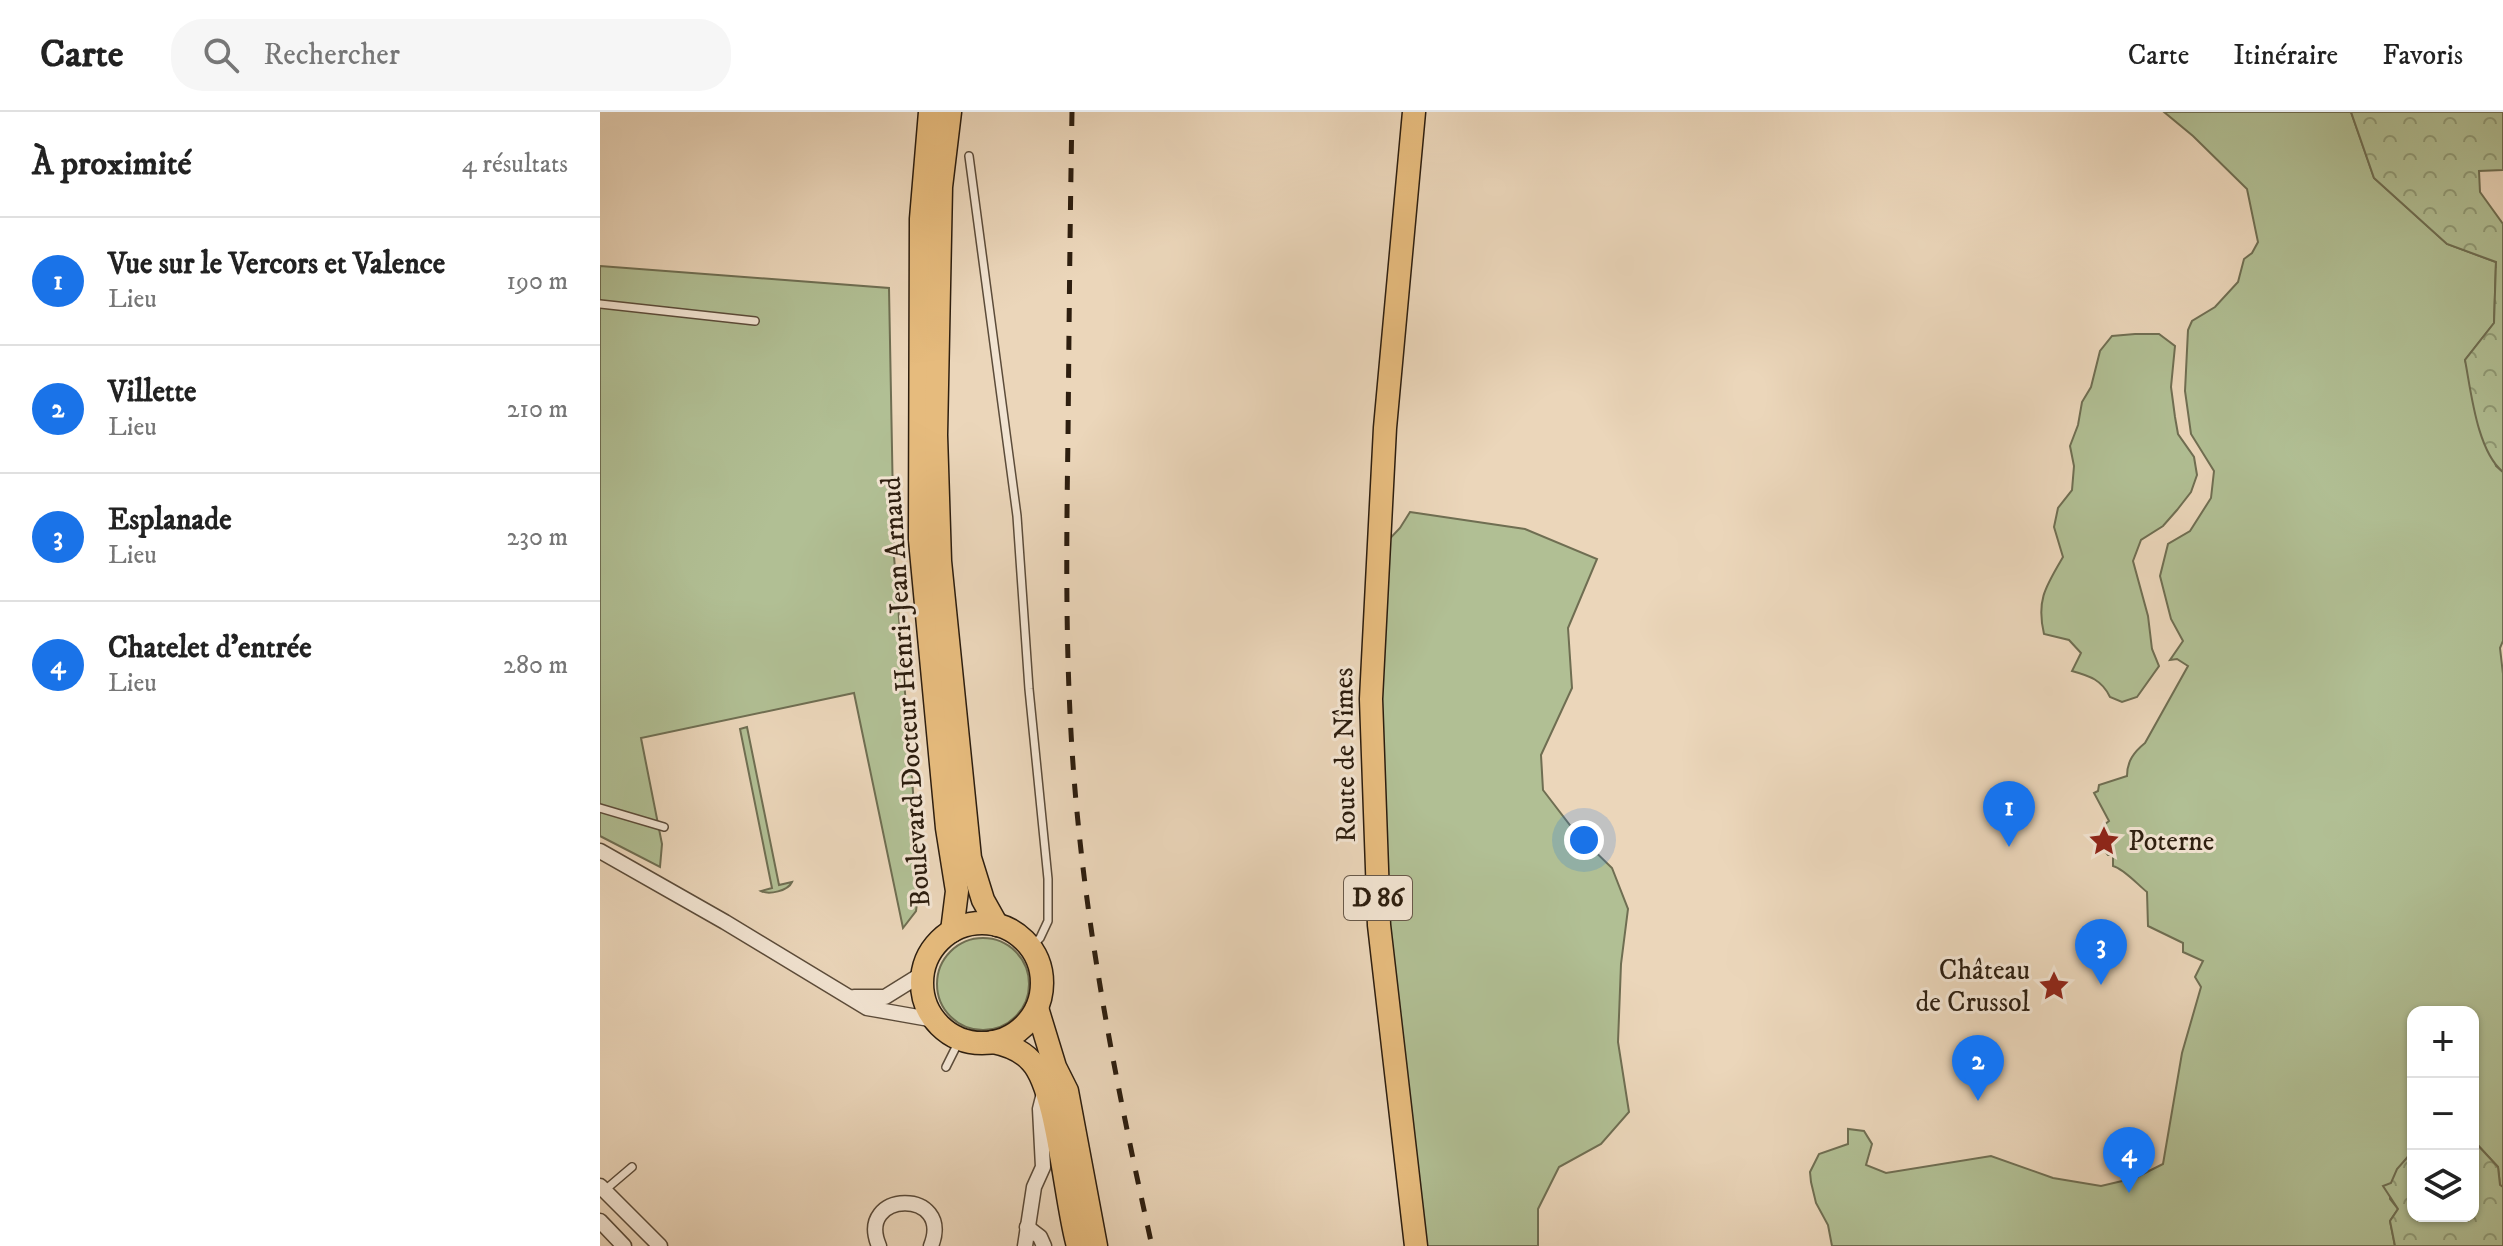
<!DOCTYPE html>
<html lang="fr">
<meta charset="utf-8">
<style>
body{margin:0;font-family:"IM FELL DW Pica",serif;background:#f6f6f6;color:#222}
.controls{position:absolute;right:24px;bottom:24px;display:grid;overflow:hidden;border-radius:16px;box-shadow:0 2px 6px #0004}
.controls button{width:72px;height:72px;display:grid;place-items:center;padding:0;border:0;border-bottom:2px solid #e0e0e0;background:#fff;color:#222;font:40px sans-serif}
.you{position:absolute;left:984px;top:728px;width:28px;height:28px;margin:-20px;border:6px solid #fff;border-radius:50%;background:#1a73e8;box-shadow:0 0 0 12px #1a73e833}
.badge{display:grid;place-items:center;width:52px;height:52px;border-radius:50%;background:#1a73e8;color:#fff;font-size:26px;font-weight:700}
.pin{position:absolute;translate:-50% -66px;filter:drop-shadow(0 2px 4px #0008)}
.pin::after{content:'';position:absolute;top:42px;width:28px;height:24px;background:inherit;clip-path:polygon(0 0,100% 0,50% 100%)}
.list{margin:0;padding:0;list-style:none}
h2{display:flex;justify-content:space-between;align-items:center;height:104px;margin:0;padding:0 32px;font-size:34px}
h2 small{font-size:26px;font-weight:400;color:#767676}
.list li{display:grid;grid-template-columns:52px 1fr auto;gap:24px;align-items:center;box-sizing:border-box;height:128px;padding:0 32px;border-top:2px solid #e0e0e0}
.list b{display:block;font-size:30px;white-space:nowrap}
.list p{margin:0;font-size:26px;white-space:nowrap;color:#767676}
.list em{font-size:26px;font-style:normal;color:#767676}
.icon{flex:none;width:44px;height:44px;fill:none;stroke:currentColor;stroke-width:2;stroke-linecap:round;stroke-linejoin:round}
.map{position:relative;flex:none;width:1903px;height:1134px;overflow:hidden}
header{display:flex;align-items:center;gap:48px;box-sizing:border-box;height:112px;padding:0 40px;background:#fff;border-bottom:2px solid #e0e0e0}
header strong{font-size:38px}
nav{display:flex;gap:44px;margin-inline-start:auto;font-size:28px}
.search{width:560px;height:72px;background:#f6f6f6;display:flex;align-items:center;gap:20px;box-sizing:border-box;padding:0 28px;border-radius:32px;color:#767676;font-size:30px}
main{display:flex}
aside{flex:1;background:#fff}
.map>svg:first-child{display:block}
.grass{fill:#b1bf94;stroke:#6f6e52;stroke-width:2}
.forest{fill:url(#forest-crowns);stroke:#6f6e52;stroke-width:2}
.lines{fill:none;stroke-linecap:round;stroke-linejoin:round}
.service-casing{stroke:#5c4c3a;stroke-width:10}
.minor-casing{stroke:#5c4c3a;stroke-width:17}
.primary-casing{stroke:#2d1e0f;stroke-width:25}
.service{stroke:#f2e4d2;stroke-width:7}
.minor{stroke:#f2e4d2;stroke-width:14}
.primary{stroke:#e6bb7d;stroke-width:22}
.rail{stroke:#2d1e0f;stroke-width:5;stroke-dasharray:14 14;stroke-linecap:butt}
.labels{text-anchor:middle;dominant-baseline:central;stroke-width:6;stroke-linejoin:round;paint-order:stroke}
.shield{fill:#f2e4d2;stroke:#68594a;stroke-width:2}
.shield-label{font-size:26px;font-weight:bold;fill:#2d1e0f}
.street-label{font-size:28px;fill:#2d1e0f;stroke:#f2e4d2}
.poi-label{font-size:28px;fill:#2d1e0f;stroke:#f2e4d2;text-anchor:start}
</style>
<header>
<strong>Carte</strong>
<div class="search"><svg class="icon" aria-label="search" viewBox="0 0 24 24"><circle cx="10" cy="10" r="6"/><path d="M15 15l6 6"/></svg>Rechercher</div>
<nav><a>Carte</a><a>Itinéraire</a><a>Favoris</a></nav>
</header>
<main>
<aside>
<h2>À proximité<small>4 résultats</small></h2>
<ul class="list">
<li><span class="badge">1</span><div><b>Vue sur le Vercors et Valence</b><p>Lieu</p></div><em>190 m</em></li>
<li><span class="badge">2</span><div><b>Villette</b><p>Lieu</p></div><em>210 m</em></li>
<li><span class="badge">3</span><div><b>Esplanade</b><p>Lieu</p></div><em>230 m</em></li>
<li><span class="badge">4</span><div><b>Chatelet d'entrée</b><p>Lieu</p></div><em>280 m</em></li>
</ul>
</aside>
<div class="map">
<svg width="1903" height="1134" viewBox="0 0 1903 1134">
<defs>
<pattern id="forest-crowns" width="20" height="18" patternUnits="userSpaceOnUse" patternTransform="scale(2)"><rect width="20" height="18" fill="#b1bf94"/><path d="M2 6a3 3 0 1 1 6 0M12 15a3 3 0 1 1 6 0" fill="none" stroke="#909b77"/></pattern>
</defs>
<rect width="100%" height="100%" fill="#ebd6ba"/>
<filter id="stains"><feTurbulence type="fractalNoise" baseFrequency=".0025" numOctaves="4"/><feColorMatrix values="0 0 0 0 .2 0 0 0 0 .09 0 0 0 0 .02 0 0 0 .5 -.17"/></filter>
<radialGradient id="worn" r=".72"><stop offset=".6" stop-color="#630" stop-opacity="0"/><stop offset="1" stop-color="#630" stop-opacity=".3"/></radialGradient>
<g class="grass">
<path d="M1564,0h187l23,66 73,66 49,18 -2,61 -29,37 31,106 7,6v169l-3,7 3,26v513l-3,-2 -2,-18 -25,-27v-128h-60v139c-14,16 -22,27 -23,48l8,10 -8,12 5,25h-563l-4,-21 -12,-22 -5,-21 -1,-10 9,-18 29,-10v-15l16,2 8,13 -6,21 20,8 105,-17 62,22 48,8 34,-8 28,-14 19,-111 19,-66 -6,-10 8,-16 -20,-9v-9l-35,-17 -1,-34c-10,-8 -23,-23 -34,-26v-11h-5l-4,-5v-25l5,-4 -15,-28 4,-2 1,-6 28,-9c0,-15 7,-24 18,-33l43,-77 -11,-7 -7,1 13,-19 -12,-22 -11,-43 8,-32 22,-13 21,-33 3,-27 -23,-37 -6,-43 3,-61 4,-9 23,-14 23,-25 6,-23 8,-6 6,-11 -11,-53 -54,-53z"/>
<polygon points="0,154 289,176 294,444 320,767 316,799 303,816 254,581 41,626 62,732 60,755 0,724"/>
<path d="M1535,222h24l16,12 -4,41 4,30 3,17 16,23 3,18 -6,17 -14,18 -14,16 -22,14 -8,21 15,55 4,33 7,17 -22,31 -15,5 -12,-5c-8,-17 -20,-21 -38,-26l9,-18 -12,-13 -25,-6c-8,-34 2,-48 19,-77l-9,-30 4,-19 14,-18 2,-24 -4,-20 8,-21 4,-23 9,-15 9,-36 12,-15z"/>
<polygon points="810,400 925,417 997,447 968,516 972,576 941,643 943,678 976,721 1012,756 1028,797 1021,852 1018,930 1029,1000 1001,1032 959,1055 938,1097 938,1134 816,1134 779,813 780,437 800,416"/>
<path d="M147,615l32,158 13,-3c-4,9 -23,13 -31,9l11,-3 -32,-159z"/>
<circle cx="383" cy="872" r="46"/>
</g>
<g class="forest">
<path d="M1751,0h152v58l-24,1 1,21 23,32v248c-26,-21 -32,-81 -38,-112l29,-37 2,-61 -49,-18 -73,-66z"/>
<polygon points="1873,1028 1898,1055 1900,1073 1903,1075 1903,1134 1795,1134 1790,1109 1798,1097 1783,1074 1791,1071 1797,1057 1813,1039 1813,1104 1873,1104"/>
</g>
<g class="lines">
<defs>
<g id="service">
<polyline points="369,44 417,404 429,577 448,767 448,809 440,826 430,836"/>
<polyline points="0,192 155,209"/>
<polyline points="0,696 64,715"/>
<polyline points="346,955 360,927"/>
<polyline points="5,1078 32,1055"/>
</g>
<g id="minor">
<polyline points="0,739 125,810 267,896 335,908"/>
<polyline points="254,885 285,885 322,862"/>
<polyline points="0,1074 60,1134"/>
<polyline points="0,1109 24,1134"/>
<polyline points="427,1115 440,1125 444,1134"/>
<path d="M279,1134c-24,-56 75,-58 52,0"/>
<polyline points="425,1134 434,1075 443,1055 440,997 444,981"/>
</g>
<g id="primary">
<polyline points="330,0 321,107 320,428 347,716 357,779 352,819"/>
<polyline points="350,0 341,75 336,323 340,449 370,746 383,788 397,813"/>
<polyline points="814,0 785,316 771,587 779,813 816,1134"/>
<circle cx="382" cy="871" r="60"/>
<polyline points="437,896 455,955 467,979 496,1134"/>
<path d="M393,930c15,3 28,8 38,19 27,28 34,141 47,185"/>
</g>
</defs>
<use href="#service" class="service-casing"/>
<use href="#minor" class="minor-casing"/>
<use href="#primary" class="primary-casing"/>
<use href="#service" class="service"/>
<use href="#minor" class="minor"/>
<use href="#primary" class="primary"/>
<path class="rail" d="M472,0c-2,109 -3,217 -4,326 -2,124 -3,250 9,374 14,147 43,290 75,434"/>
</g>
<defs>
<symbol id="sight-bare" viewBox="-9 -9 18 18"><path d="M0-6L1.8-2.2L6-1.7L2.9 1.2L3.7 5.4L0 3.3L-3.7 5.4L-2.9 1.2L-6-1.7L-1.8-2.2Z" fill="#8f2418" stroke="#f2e4d2" stroke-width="2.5" paint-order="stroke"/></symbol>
</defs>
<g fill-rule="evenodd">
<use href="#sight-bare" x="1482" y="707" width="44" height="44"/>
<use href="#sight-bare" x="1432" y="852" width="44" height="44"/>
</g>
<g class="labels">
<rect class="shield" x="744" y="764" width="68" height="44" rx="6"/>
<g class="shield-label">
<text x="778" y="786">D 86</text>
</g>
<g class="street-label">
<text transform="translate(306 580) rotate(-94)">Boulevard Docteur Henri-Jean Arnaud</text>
<text transform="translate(745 643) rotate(-91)">Route de Nîmes</text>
</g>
<g class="poi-label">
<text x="1528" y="729">Poterne</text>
<text x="1430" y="858" text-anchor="end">Château<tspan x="1430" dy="32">de Crussol</tspan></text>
</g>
</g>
<rect width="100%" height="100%" filter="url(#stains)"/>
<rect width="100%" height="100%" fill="url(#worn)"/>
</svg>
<div class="controls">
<button>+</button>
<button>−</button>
<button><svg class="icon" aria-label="layers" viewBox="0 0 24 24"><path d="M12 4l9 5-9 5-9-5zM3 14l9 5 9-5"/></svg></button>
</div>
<div class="you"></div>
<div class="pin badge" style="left:1409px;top:735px">1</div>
<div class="pin badge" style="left:1378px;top:989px">2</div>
<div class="pin badge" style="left:1501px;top:873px">3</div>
<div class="pin badge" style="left:1529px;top:1081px">4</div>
</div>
</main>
